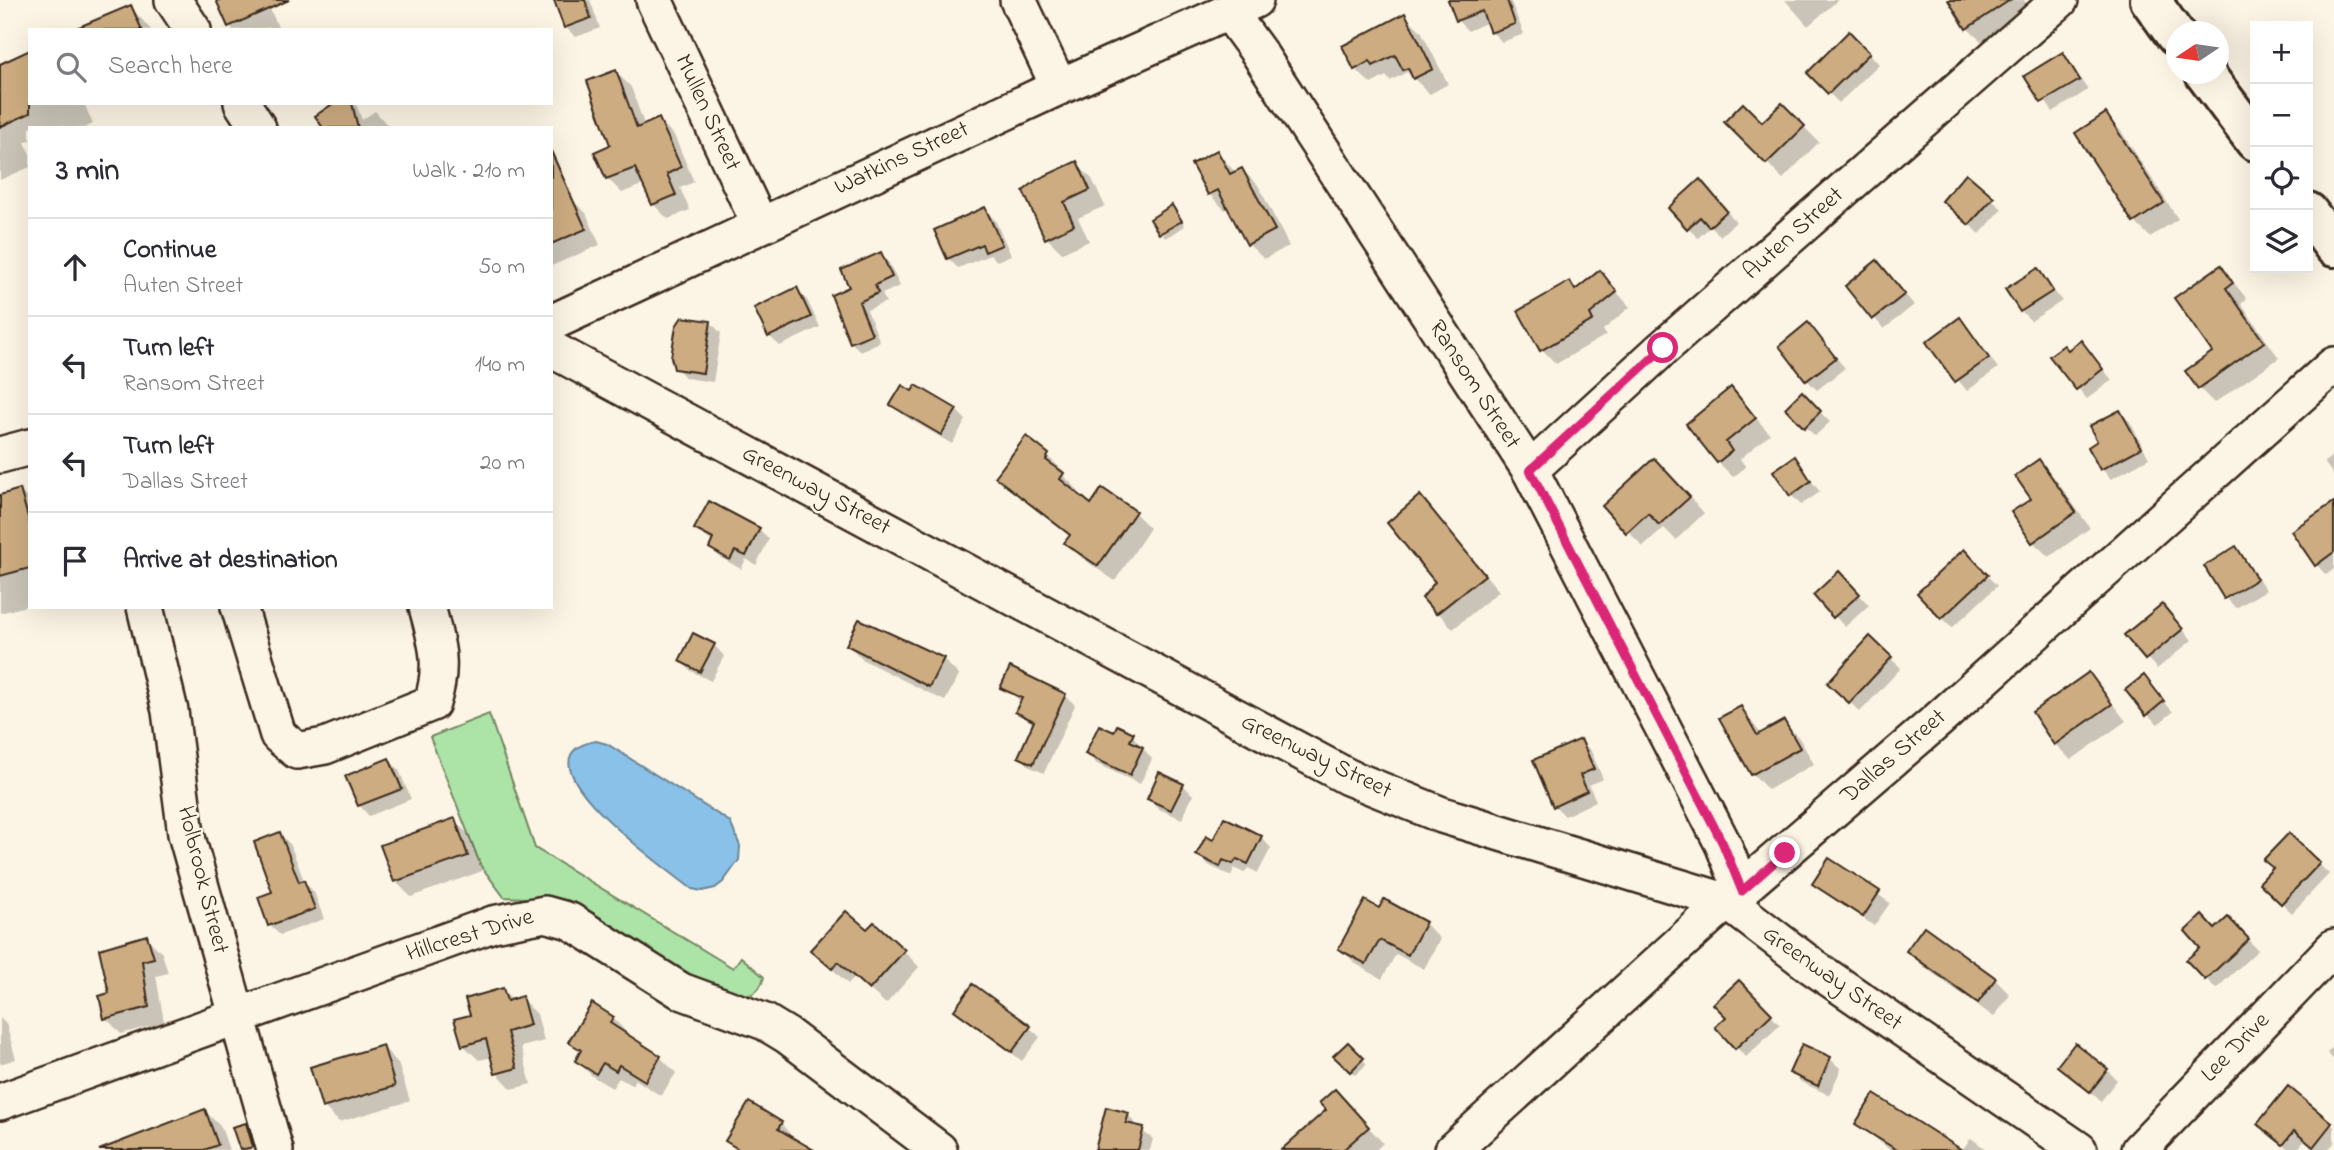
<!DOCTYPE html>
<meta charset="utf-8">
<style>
body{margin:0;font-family:"Indie Flower",sans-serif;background:#f2f2f3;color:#2b2b33}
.controls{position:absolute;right:21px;top:21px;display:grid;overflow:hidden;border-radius:0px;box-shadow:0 7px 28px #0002}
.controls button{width:63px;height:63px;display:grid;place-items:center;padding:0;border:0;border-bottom:2px solid #e1e1e2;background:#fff;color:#2b2b33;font:35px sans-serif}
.compass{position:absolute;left:2166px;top:21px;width:63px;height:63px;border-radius:50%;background:#fff;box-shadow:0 7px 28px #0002;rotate:257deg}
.stop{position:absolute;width:21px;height:21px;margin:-16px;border:5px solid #db2777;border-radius:50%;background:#fff}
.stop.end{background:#db2777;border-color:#fff;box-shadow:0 2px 7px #0008}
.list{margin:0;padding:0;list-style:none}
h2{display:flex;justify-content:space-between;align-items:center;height:91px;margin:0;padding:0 28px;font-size:30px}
h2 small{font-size:23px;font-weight:400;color:#7c7c81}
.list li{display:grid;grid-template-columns:46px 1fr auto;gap:21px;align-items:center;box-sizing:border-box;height:98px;padding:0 28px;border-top:2px solid #e1e1e2}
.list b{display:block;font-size:26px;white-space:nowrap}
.list p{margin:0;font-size:23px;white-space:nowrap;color:#7c7c81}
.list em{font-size:23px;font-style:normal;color:#7c7c81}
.icon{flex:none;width:38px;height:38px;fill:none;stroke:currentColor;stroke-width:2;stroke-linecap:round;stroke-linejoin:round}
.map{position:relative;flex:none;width:2334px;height:1150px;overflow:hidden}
.search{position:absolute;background:#fff;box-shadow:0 7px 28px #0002;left:28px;top:28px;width:525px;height:77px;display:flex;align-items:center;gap:18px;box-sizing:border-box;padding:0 24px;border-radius:0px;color:#7c7c81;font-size:26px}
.panel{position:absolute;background:#fff;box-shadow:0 7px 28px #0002;left:28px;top:126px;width:525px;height:483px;border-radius:0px}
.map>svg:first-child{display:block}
.green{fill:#ace3a7;stroke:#748662;stroke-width:2}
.water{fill:#8ac1e8;stroke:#6a8597;stroke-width:2}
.shadow{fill:#0003}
.building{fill:#cdac81;stroke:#3b2a1e;stroke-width:2}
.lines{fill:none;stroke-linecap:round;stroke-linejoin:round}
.minor-casing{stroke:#3b2a1e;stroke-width:40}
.major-casing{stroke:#3b2a1e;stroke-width:44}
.minor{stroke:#fcf5e5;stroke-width:35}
.major{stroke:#fcf5e5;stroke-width:38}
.route{stroke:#db2777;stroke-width:9}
.labels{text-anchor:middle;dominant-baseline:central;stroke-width:5;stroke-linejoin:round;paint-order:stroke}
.street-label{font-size:24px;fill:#3b2a1e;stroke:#fcf5e5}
</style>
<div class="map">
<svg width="2334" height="1150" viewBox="0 0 2334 1150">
<rect width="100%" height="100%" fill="#fcf5e5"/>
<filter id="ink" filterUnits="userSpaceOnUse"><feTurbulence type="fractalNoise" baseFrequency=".0143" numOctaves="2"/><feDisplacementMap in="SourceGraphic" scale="14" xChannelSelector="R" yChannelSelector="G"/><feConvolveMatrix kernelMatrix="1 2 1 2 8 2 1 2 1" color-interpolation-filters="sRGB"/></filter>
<g filter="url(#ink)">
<path class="green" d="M489,714l46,134 198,120 8,-11 23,20c-5,20 -18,20 -36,21l-160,-98 -64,-3 -23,-31 -51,-129z"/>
<path class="water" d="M596,741l11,3 123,78 10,24 -1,14 -16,22 -8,6 -13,3 -10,-2c-21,-17 -186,-132 -96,-148z"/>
<g class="shadow">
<polygon points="218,0 266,0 278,27 233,30"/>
<polygon points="555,0 590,0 600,28 576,37 565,27"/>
<polygon points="1449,0 1510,0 1524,34 1502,42 1492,32 1488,22 1468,31 1457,20"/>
<polygon points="1785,0 1838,0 1808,26"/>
<polygon points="1955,0 2024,0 2031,12 1983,43 1967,28"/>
<polygon points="131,7 151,30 81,30"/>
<polygon points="1405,15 1421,31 1448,84 1430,94 1407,72 1390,81 1386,76 1371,84 1355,69"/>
<polygon points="1849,34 1879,64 1839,103 1809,73"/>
<polygon points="2062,54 2088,90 2053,112 2027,76"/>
<polygon points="0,66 30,103 84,103 93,124 84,128 66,128 63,125 30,128 30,140 25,142 30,154 30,167 0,180"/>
<polygon points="616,72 631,87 645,127 659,120 674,135 694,182 680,188 690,210 668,219 653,204 644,184 622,193 607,178"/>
<polygon points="337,103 356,103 362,120 375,111 390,128 325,128"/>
<polygon points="1782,105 1819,142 1783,179 1727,122 1762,125"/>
<polygon points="2106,115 2121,131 2178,219 2150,237 2135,222"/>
<polygon points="1217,152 1236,173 1242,170 1258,185 1289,246 1264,259 1248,244 1229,207 1225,210 1209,194"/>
<polygon points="1076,163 1092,179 1105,206 1078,218 1089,241 1062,253 1047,238"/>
<polygon points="1710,192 1736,222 1720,236 1711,226 1698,238 1688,228"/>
<polygon points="570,198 586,213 600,245 551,266 551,206"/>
<polygon points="1992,199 2002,209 1980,234 1954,211"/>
<polygon points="985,210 995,220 1011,255 997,261 990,255 958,268 948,258"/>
<polygon points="1176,212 1185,226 1165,238 1152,219"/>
<polygon points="881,254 889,263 900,286 882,294 886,302 867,310 880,342 860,351 851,342 851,287"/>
<polygon points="2221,267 2247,299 2241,304 2279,358 2214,403 2199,388 2214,352"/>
<polygon points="2037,270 2062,301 2031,321 2021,311"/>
<polygon points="1887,272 1914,305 1884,329 1847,287"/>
<polygon points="1600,273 1630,307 1603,330 1606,335 1556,364 1542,349 1570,283 1578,290"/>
<polygon points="797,290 807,300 820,327 780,346 769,336"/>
<polygon points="1960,319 1998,368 1967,391 1928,342"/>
<polygon points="710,322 721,333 713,382 686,378 676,368"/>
<polygon points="1808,325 1845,368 1817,390 1807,380"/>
<polygon points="2081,342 2112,380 2087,399 2052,356 2069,352"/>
<polygon points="1731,390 1770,434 1740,459 1746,467 1733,477 1718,462"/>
<polygon points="1802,394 1830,422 1815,436 1787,408"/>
<polygon points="893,405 956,410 966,420 952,444 903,415"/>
<polygon points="2120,412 2130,422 2149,458 2111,479 2101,468"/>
<polygon points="1026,438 1064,471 1062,474 1078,490 1076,493 1092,506 1102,490 1135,513 1150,528 1115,581 1082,558 1067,543 1071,537 997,476"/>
<polygon points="2334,455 2334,476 2324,462"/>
<polygon points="1794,458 1820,492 1801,505 1791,495"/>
<polygon points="2039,462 2054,477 2090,528 2049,557 2033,542"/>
<polygon points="1670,476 1704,513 1676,540 1664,528 1643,547 1605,506"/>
<polygon points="20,491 30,501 30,605 0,613 0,497"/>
<polygon points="1420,498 1499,591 1453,629 1425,598 1438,582"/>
<polygon points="696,529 759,529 769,539 756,565 746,559 741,569 721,558 711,548 714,543"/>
<polygon points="2236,548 2266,590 2236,608 2226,598"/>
<polygon points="2334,551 2334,569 2326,575 2316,564"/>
<polygon points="1974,562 1997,586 1952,628 1919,593"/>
<polygon points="1849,584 1869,605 1845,627 1815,595"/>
<polygon points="2172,616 2192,640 2157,669 2126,635"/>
<polygon points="1870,639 1901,668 1860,712 1830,683"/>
<polygon points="714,645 724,656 711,681 691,671 681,661"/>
<polygon points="848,645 943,659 959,675 945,701 863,660"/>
<polygon points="2089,674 2126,721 2071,760 2055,744 2034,713"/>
<polygon points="1003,687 1065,695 1075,705 1044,773 1030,767 1020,756 1034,725 1017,711 1022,702"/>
<polygon points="2153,688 2173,712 2158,724 2147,714"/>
<polygon points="1741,708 1762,735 1784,722 1799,738 1814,764 1768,790 1753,774 1722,719"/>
<polygon points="1114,734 1132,735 1152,759 1140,784 1097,764 1087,754"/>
<polygon points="1581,741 1591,751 1603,779 1589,785 1596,801 1565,816 1555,806"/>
<polygon points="389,760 399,770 411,799 369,816 359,805"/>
<polygon points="1183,785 1193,795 1182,819 1159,809 1149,799"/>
<polygon points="454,820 470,836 482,871 411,897 395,881"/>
<polygon points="280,834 290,844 305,883 314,892 324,919 280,935 269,925"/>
<polygon points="2289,835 2329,874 2292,913 2261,883 2275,868"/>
<polygon points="1261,837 1271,848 1258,873 1248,868 1244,873 1234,868 1231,876 1208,865 1198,855 1213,842"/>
<polygon points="1830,860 1890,903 1874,926 1814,884"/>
<polygon points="1380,910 1425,923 1440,939 1424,969 1396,954 1382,979 1356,964 1340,948"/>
<polygon points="2228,919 2258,950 2216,989 2188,960"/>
<polygon points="867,932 904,951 919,967 886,1004 855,977 848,984 813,950"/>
<polygon points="146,937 162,953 168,973 156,976 164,1022 121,1034 106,1018 111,995"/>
<polygon points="1908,951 1995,979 2010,995 1994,1017 1924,967"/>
<polygon points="1739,982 1780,1025 1746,1057 1736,1047 1728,1017"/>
<polygon points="503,990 513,1001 521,998 537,1014 544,1041 521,1047 531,1084 512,1089 497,1073 492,1057 479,1060 463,1045"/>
<polygon points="956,1010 1029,1027 1040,1037 1022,1061"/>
<polygon points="0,1018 6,1024 16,1059 0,1064"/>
<polygon points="613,1018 628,1034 627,1036 660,1057 676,1073 661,1096 635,1079 632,1085 619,1078 612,1088 592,1076 577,1060 582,1053 571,1041"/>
<polygon points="1348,1044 1367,1064 1355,1075 1336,1056"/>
<polygon points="1803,1046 1830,1059 1841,1069 1829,1095 1801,1082 1791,1072"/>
<polygon points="2334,1046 2334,1060 2327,1053"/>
<polygon points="383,1047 398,1063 410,1101 339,1122 324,1107"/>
<polygon points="2059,1066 2107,1070 2117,1080 2101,1101"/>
<polygon points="2289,1089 2334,1127 2334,1143 2328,1150 2317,1150 2305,1140 2297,1150 2290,1150 2270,1134"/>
<polygon points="1350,1107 1383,1143 1376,1150 1293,1150"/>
<polygon points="205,1111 221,1127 229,1150 123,1150 120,1142"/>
<polygon points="1128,1114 1138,1128 1153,1139 1150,1150 1097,1150"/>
<polygon points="781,1123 795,1141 811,1150 736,1150 727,1141"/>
<polygon points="1858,1124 1959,1150 1890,1150"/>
<polygon points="246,1125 251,1129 256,1150 241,1150 235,1128"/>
<polygon points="1971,1138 1987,1150 1962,1150"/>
</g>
<g class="building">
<polygon points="216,0 289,0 228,27"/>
<polygon points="554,0 585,0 591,18 564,28"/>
<polygon points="1448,0 1507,0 1515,24 1490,33 1482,11 1456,21"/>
<polygon points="1948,0 2010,0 1966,29"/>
<polygon points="131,5 142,30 74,30 74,29"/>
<polygon points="1405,13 1433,69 1413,79 1408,68 1403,70 1395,55 1373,66 1370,61 1354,70 1342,46"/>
<polygon points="1849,31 1870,53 1828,94 1807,73"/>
<polygon points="30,50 30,113 0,127 0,64"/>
<polygon points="2063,52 2080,80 2041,103 2024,76"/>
<polygon points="616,70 637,128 659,118 681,167 667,174 676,195 652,205 635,168 606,179 594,152 610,145 587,81"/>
<polygon points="334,103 352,103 358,128 323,128 315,116"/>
<polygon points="1743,103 1762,122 1782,103 1805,126 1766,164 1724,122"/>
<polygon points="2106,113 2164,203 2133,223 2075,133"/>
<polygon points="1217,150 1230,174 1242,168 1275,230 1247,245 1218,190 1208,195 1191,164"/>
<polygon points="551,151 586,229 551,244"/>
<polygon points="1077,161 1090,190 1064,202 1074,225 1045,239 1023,191 1038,179"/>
<polygon points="1966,173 1994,197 1969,225 1942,201"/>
<polygon points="1700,179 1727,211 1709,227 1700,217 1687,229 1668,208"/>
<polygon points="1172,205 1182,221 1159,234 1150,219"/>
<polygon points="985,207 1002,245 985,252 982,244 947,259 934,230"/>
<polygon points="881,252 892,277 875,285 878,293 859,302 872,334 850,343 831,295 849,287 841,270"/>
<polygon points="1877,260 1905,294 1872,320 1845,286"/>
<polygon points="2221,265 2233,283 2226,288 2264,342 2198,389 2185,371 2212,352 2174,298"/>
<polygon points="2038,268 2053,291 2020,312 2005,289"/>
<polygon points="1600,270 1617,292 1590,314 1593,320 1540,351 1518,311 1570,281 1575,290"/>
<polygon points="797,287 811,317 768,337 754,308"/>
<polygon points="682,317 711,321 703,373 674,369 671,357 676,326"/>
<polygon points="1960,317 1989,358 1955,382 1926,342"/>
<polygon points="1808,322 1836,358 1806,381 1779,346"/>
<polygon points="2081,340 2103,369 2076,390 2049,356 2064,345 2068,350"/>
<polygon points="902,385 912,391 916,385 957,409 941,435 890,405"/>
<polygon points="1731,387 1756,418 1726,442 1732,451 1717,463 1686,424"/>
<polygon points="1802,391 1821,411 1804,428 1785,408"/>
<polygon points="2120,410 2141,448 2100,470 2088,447 2097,441 2089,426"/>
<polygon points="1026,436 1049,454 1046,460 1064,473 1060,479 1091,504 1102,488 1136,511 1098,566 1064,543 1070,535 995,477"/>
<polygon points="1795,456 1811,481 1790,496 1773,471"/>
<polygon points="1654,458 1690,497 1659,525 1648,513 1626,533 1602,506"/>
<polygon points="2039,459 2076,512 2032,543 2011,512 2031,499 2015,476"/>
<polygon points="20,489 30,524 30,568 0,576 0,495"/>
<polygon points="1420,495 1485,575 1436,614 1422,598 1435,582 1387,523"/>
<polygon points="709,501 760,528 746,556 735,551 730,560 709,548 713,539 694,529"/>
<polygon points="2334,502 2334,552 2315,566 2291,531"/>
<polygon points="2236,546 2257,579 2224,599 2204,566"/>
<polygon points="1964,549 1988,575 1941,619 1917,593"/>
<polygon points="1839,571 1860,594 1833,618 1813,595"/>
<polygon points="2162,604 2183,629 2145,660 2124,635"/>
<polygon points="859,619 944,658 929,687 846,645"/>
<polygon points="693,633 715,644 700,672 679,661"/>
<polygon points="1870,636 1892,657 1849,703 1827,683"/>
<polygon points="1010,667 1066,694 1033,764 1018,757 1034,721 1015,712 1022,698 1000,688"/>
<polygon points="2089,672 2112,704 2054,745 2032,712"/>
<polygon points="2144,675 2164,701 2146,716 2125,690"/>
<polygon points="1741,706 1757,735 1784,720 1800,748 1751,775 1719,718"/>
<polygon points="1099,725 1114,732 1117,725 1134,733 1130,741 1143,747 1130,775 1085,754"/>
<polygon points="1581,739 1594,769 1580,775 1587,791 1553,807 1533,760"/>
<polygon points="389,758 402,789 358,806 345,776"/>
<polygon points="1159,772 1184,784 1171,810 1147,799"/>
<polygon points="1224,817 1262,836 1248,864 1237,859 1233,864 1223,860 1220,867 1196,855 1206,836 1213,840"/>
<polygon points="455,818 468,856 394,882 380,845"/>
<polygon points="280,832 299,882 304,880 315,909 268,926 258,897 272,892 254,842"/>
<polygon points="2289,833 2320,863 2281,904 2259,883 2273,868 2263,860"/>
<polygon points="1829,858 1880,891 1863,917 1812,884"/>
<polygon points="1384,899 1426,922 1408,955 1380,940 1366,964 1338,949 1365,900 1379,908"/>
<polygon points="846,911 867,929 874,922 905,950 869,990 838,962 832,969 810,950"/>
<polygon points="2202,915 2215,929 2228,917 2249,939 2205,980 2186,960 2200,948 2185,931"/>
<polygon points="1924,926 1996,978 1978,1003 1906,951"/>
<polygon points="147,935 154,958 142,961 149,1007 104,1019 99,996 109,993 99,949"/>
<polygon points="1739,980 1772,1014 1735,1049 1715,1027 1726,1017 1713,1004"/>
<polygon points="973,984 1031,1026 1012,1052 954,1010"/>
<polygon points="503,988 507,1001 522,996 530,1025 507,1032 517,1068 495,1074 486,1039 462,1046 454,1019 470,1015 465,999"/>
<polygon points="592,1003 614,1017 610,1023 661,1056 645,1081 619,1065 616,1071 603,1063 596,1074 575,1061 581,1050 568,1042"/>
<polygon points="1348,1042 1364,1058 1350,1072 1333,1056"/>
<polygon points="2075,1043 2108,1069 2090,1092 2057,1066"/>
<polygon points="1802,1044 1831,1057 1818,1086 1789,1073"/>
<polygon points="383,1045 395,1086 322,1108 310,1067"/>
<polygon points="2288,1086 2332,1123 2313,1147 2294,1131 2283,1145 2257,1124"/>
<polygon points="1335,1089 1369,1127 1343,1150 1281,1150 1326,1110 1319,1103"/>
<polygon points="1874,1094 1962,1150 1897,1150 1855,1124"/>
<polygon points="749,1102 782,1122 778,1129 814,1150 740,1150 725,1141"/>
<polygon points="1106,1107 1129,1113 1126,1123 1144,1127 1138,1150 1095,1150"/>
<polygon points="205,1109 218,1145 204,1150 99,1150"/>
<polygon points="246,1123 253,1147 240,1150 232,1127"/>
</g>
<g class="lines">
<defs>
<g id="minor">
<polyline points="173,0 193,30"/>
<polyline points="654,0 760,225"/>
<polyline points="1018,0 1059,87"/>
<polyline points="1229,12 1259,53 1530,470 1723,844 1742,891"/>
<polyline points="242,103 258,128"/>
<polyline points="551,323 1059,87 1255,0"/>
<polyline points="551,349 1348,777 1442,815 1728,902 1813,967 2079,1150"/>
<polyline points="0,455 30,447"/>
<polyline points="1530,470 1663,348 2060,0"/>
<polyline points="145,607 170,711 186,834 275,1150"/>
<path d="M239,607l39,128 19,16 28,-5 107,-43c12,-37 5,-60 -5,-96"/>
<polyline points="0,1102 493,924 545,914 570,921 681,991 765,1022 788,1036 939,1150"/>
<polyline points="1453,1150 1709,917 1938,720 2334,365"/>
<polyline points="2139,1150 2334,947"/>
</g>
<g id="major">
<polyline points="2150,0 2176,36"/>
<polyline points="2205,74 2255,141"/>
<polyline points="2308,212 2334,247"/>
</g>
</defs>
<use href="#minor" class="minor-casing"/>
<use href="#major" class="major-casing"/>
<use href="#minor" class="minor"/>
<use href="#major" class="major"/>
</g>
</g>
<g class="lines" filter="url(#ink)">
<polyline class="route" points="1663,348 1530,470 1723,844 1742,891 1785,853"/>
</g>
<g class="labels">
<g class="street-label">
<text transform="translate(707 113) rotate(65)">Mullen Street</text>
<text transform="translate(902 159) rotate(-25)">Watkins Street</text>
<text transform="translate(1794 234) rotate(-42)">Auten Street</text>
<text transform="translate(1474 385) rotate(57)">Ransom Street</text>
<text transform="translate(816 491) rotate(28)">Greenway Street</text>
<text transform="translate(1316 757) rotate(26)">Greenway Street</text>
<text transform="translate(1894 757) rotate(-41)">Dallas Street</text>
<text transform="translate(202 880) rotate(76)">Holbrook Street</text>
<text transform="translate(470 936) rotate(-17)">Hillcrest Drive</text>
<text transform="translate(1832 979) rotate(35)">Greenway Street</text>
<text transform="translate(2236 1048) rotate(-46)">Lee Drive</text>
</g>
</g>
</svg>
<div class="controls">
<button>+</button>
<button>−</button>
<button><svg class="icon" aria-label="locate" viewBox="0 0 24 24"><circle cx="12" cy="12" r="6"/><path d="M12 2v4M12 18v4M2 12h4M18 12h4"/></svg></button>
<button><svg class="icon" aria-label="layers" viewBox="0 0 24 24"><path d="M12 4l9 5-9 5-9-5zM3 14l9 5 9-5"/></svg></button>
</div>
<svg class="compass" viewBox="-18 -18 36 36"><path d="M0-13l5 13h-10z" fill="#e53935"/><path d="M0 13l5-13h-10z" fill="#7c7c81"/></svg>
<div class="stop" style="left:1663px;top:348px"></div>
<div class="stop end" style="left:1785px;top:853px"></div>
<div class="search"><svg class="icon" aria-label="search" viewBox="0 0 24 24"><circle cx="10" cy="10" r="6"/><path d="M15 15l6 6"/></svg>Search here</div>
<section class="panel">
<h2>3 min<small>Walk · 210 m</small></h2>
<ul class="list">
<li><svg class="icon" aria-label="ahead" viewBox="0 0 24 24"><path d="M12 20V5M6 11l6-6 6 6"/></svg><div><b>Continue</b><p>Auten Street</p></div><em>50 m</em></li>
<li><svg class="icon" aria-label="left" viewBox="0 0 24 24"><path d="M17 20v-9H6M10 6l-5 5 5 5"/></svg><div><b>Turn left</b><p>Ransom Street</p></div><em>140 m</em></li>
<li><svg class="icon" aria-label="left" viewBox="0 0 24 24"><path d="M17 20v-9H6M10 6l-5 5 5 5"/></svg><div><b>Turn left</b><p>Dallas Street</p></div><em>20 m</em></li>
<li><svg class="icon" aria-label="arrive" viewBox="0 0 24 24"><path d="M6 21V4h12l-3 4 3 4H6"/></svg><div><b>Arrive at destination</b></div></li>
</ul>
</section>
</div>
